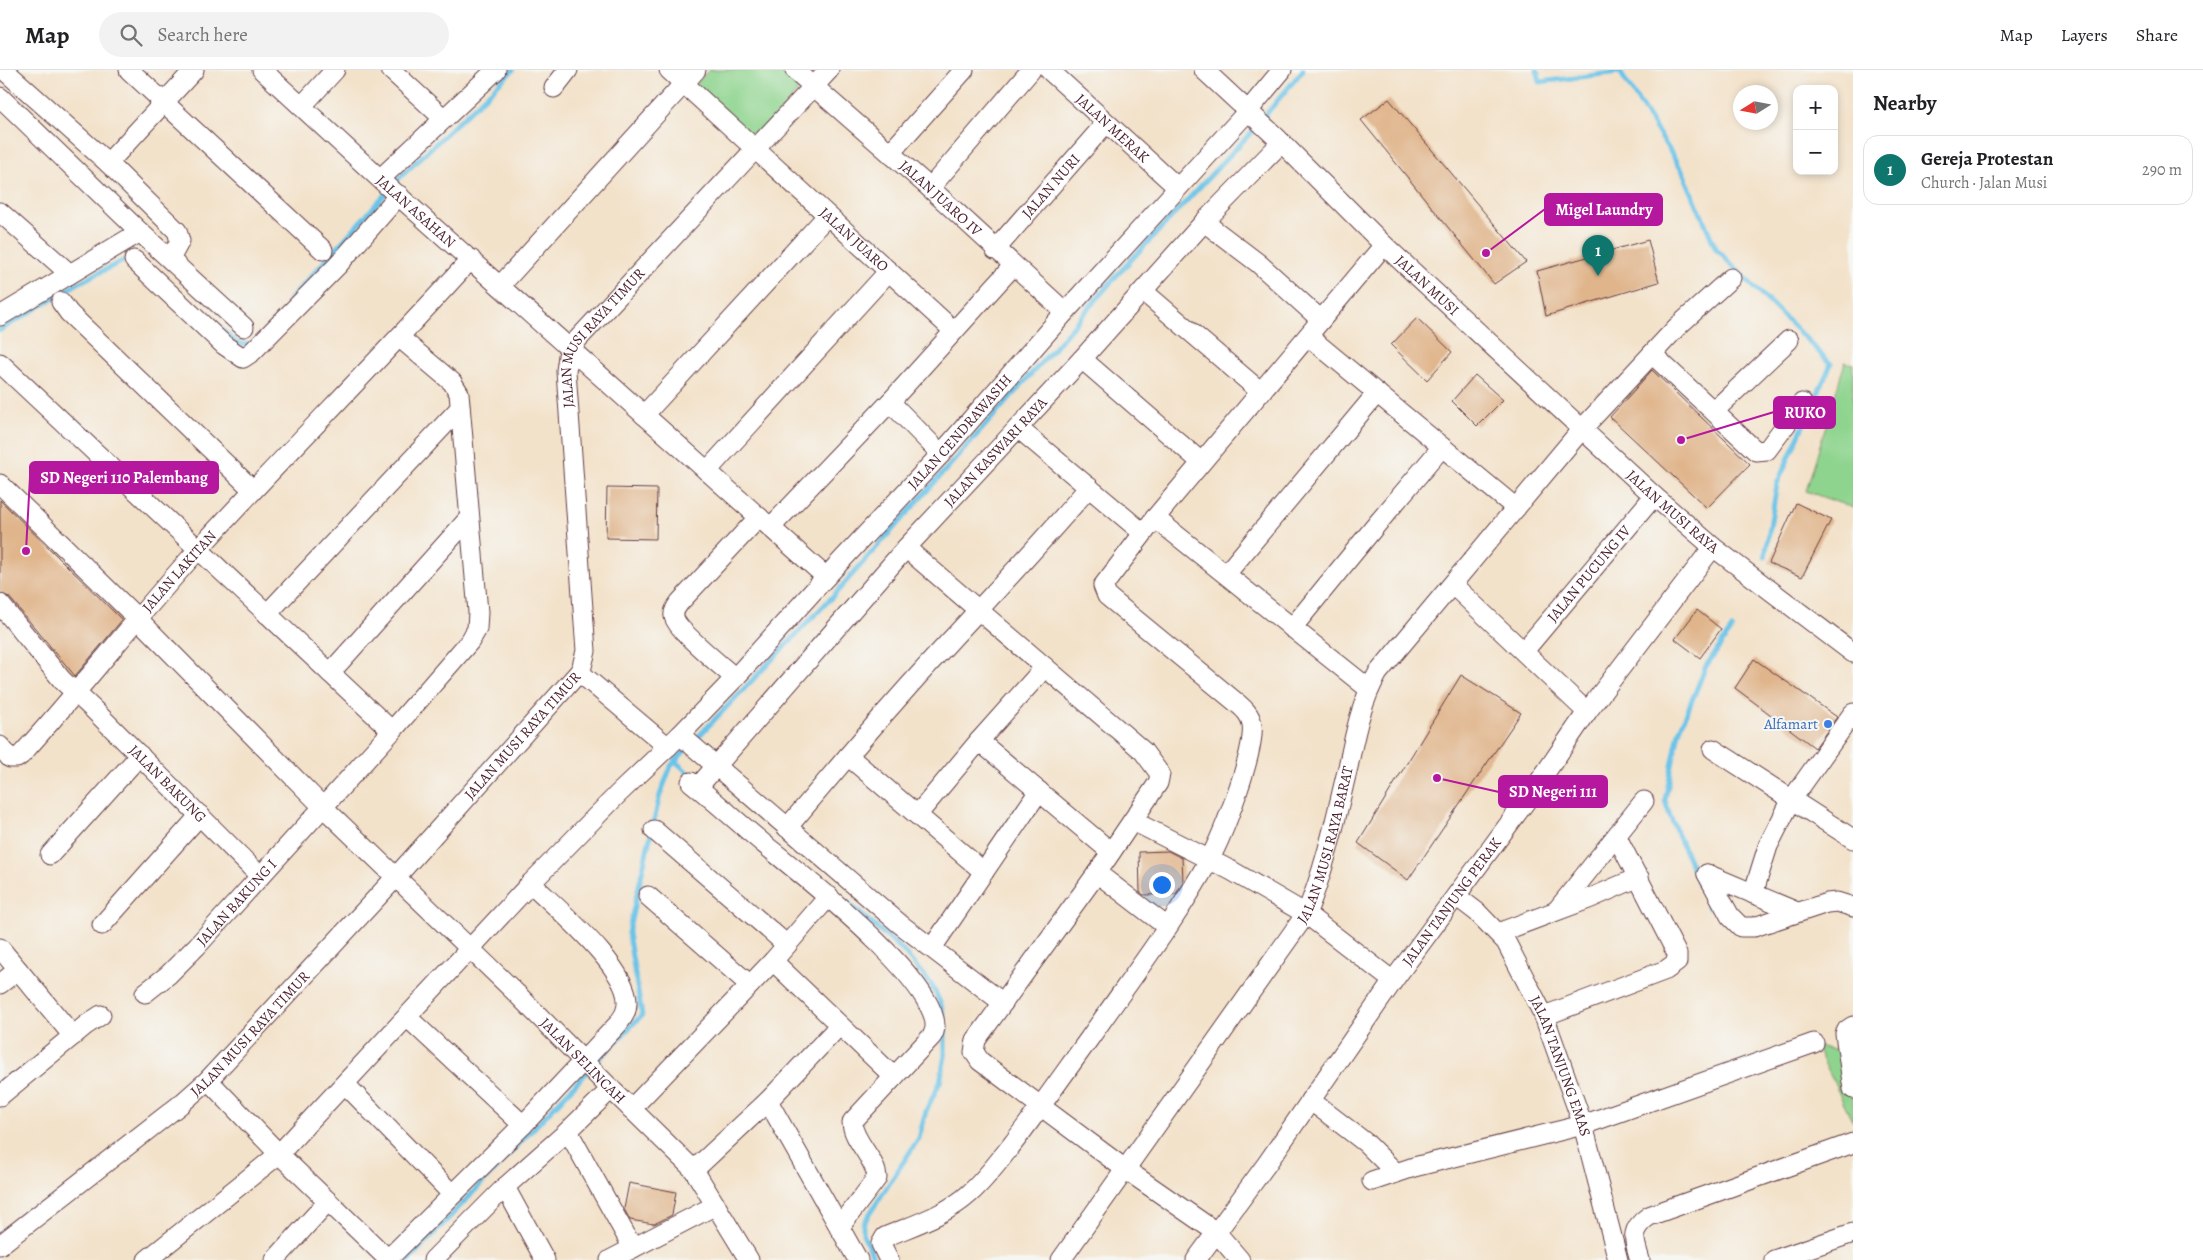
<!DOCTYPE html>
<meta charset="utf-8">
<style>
body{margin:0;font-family:Alegreya,serif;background:#f2f2f2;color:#202124}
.controls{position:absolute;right:15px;top:15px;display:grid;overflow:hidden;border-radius:10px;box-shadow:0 2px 8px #0003}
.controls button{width:45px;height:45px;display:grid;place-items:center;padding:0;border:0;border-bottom:1px solid #e0e0e0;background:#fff;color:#202124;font:25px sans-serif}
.compass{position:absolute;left:1733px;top:15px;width:45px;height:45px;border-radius:50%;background:#fff;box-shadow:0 2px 8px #0003;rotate:259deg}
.you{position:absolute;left:1161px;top:814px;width:18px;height:18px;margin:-12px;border:4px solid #fff;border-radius:50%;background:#1a73e8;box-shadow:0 0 0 8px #1a73e833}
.badge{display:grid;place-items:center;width:32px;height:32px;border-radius:50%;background:#0f766e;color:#fff;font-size:16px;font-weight:700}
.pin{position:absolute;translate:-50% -41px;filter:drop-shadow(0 1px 2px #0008)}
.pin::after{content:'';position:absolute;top:26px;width:18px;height:15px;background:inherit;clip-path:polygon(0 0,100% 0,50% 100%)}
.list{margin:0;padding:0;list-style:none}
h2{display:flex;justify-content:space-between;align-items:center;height:65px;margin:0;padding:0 20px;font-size:21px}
h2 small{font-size:16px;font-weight:400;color:#757577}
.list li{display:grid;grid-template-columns:32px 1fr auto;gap:15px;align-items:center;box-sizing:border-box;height:70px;margin:0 10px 10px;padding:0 10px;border:1px solid #e0e0e0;border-radius:15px}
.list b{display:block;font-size:19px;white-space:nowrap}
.list p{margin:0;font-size:16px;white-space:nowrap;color:#757577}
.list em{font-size:16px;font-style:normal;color:#757577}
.icon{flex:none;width:28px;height:28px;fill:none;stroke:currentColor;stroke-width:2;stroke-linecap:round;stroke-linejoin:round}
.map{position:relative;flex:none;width:1853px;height:1190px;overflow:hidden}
header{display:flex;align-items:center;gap:30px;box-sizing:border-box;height:70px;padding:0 25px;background:#fff;border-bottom:1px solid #e0e0e0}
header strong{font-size:24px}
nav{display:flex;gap:28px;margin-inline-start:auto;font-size:18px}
.search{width:350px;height:45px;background:#f2f2f2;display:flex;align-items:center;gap:12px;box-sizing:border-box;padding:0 18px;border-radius:28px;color:#757577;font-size:19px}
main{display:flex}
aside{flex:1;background:#fff}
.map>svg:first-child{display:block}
.green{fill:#8ed48e;stroke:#6c7a5c}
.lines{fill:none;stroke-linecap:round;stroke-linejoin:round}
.stream{stroke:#6bc4e9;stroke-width:5}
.building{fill:#e0b58c}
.minor-casing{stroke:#633c43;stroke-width:21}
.minor{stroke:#fff;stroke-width:19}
.shop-dot{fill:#3f7fe0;stroke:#f6f6f2;stroke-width:2}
.labels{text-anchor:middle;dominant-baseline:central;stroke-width:4;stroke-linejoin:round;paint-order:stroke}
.street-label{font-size:15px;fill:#4a1f2b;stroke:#f6f6f2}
.shop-label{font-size:15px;fill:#366cbe;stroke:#f6f6f2;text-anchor:end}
.leader{fill:none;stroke:#b5179e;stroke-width:2}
.callout-dot{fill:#b5179e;stroke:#f6f6f2;stroke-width:2}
.callout{fill:#b5179e;stroke:#b5179e;stroke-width:2}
.callout-label{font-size:16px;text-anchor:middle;font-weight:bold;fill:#fff}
</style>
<header>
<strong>Map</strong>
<div class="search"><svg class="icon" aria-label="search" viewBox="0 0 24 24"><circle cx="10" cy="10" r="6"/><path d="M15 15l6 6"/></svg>Search here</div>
<nav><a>Map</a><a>Layers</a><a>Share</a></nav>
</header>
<main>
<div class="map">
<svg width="1853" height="1190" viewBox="0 0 1853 1190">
<rect width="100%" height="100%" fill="#f6f6f2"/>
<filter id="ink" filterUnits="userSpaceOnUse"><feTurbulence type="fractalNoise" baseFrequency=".02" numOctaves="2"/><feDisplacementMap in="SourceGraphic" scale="10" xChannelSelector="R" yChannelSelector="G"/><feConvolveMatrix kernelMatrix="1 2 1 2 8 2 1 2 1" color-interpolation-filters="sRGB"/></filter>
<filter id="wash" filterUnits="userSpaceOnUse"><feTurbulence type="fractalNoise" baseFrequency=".0096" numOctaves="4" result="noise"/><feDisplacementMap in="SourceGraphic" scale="20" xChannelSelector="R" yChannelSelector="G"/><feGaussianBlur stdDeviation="1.12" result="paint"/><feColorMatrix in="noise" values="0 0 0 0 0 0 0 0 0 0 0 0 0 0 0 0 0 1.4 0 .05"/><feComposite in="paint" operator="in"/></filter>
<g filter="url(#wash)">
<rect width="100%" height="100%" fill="#f3e2ca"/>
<g class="green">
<polygon points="709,0 786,0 803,15 755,71 693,18"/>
<polygon points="1845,292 1853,294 1853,438 1806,421"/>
<polygon points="1816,976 1853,984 1853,1052"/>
</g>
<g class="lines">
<g class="stream">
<polyline points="1537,0 1540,12 1620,2 1683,102 1716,179 1831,294 1777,414 1765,487"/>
<polyline points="1262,49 1303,0"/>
<polyline points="392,115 513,0"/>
<polyline points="289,231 387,122"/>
<polyline points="209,248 237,273 250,275"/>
<polyline points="0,260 80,212 129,188"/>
<polyline points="694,671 834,525 1049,284 1116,206 1257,56"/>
<polyline points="675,691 694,708"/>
<polyline points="848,833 902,880 931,914 941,934 945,953 945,986 940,1012 926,1041 919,1068 863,1154 863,1164 875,1190"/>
<polyline points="1709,838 1670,746 1665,730 1679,662 1706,596 1732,559"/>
<polyline points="593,995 642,945 628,863 660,725 671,696 688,677"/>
<polyline points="409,1190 587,1002"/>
</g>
</g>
<g id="blocks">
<g class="building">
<polygon points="1389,29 1526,192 1494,214 1361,50"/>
<polygon points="1648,170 1659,212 1546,246 1537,201"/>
<polygon points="1417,248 1452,282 1427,310 1391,275"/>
<polygon points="1652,300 1750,394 1707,438 1610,347"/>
<polygon points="1475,305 1503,330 1477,356 1452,331"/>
<polygon points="607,418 657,419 656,469 606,468"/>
<polygon points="0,430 122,550 75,606 9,527 0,523"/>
<polygon points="1796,433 1831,450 1802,507 1769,493"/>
<polygon points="1697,540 1721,559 1700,588 1675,569"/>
<polygon points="1754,589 1837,647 1815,678 1735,618"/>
<polygon points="1461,605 1521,643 1408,810 1358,773"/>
<polygon points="1168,781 1182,788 1183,812 1176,824 1144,825 1140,822 1139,782"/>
<polygon points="629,1113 676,1122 672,1145 654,1154 630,1150 624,1139"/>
</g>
</g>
</g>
<g filter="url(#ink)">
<use href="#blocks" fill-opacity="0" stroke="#633c43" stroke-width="1"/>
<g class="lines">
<defs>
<g id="minor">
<polyline points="4,0 108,93 194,0"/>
<polyline points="129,0 323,180"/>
<path id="s1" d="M262,0l131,121 433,386"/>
<polyline points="391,0 443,48"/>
<path id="s2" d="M669,0l285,261"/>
<path id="s3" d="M795,0l135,118 135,124"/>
<path id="s4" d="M1049,0l128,117"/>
<path id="s5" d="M1204,0l72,67 108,108 270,251 59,51 140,106"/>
<polyline points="554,18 568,0"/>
<polyline points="0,27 140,162 244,257"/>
<polyline points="302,36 335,0"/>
<polyline points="890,83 964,0"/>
<polyline points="108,93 177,161 180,171 170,189"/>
<polyline points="381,108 496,0"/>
<polyline points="930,118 1031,0"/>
<polyline points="0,142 70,204"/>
<polyline points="1204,152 1258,193 1321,250"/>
<path id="s6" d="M995,180l111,-127"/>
<polyline points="134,190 224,275 243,288 252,282 338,195 399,125"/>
<polyline points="500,216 696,0"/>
<polyline points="1144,222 1261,322"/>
<polyline points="61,232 69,243 253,420"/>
<polyline points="0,246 140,162"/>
<polyline points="1308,266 1516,438"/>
<polyline points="1652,284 1756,381 1767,380 1802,333"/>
<polyline points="1082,289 1201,392"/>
<polyline points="0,293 392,661"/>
<polyline points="890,332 941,384"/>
<polyline points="1714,341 1789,270"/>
<polyline points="644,345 827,146"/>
<polyline points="1018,358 1143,463"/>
<polyline points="707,401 889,201"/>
<path id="s7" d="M0,414l138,135 185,188 193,186 95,96 83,81 55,90"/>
<polyline points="1155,448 1369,619"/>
<polyline points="771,457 890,332 1013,196"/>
<polyline points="906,478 1143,681 1160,704 1158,713 1097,803 976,970 974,982 980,991 1125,1099 1216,1162 1240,1190"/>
<polyline points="1226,504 1377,323"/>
<polyline points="1453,515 1587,642"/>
<path id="s8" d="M0,534l62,76 32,30 166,166"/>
<polyline points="267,544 460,338"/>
<polyline points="1292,558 1377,454 1442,377"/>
<path id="s9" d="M1524,581l130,-155"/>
<polyline points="579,602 668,677"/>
<polyline points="330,603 469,448"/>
<path d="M735,608c-11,-10 -60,-49 -61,-62 -1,-5 3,-10 6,-14l79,-85"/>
<polyline points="680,665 900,854 1003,933"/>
<polyline points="979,671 1111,782"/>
<path id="s10" d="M0,676l10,12h7l4,-3c60,-66 115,-137 175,-203 90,-99 185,-193 275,-293"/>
<polyline points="1713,679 1853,769"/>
<polyline points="848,686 984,802"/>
<path d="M691,712c25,20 49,42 73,62 29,24 195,152 168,192l-80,86c1,20 24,36 25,56l-38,50"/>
<path id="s11" d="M698,717l208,-239 176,-189 122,-137 77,-79"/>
<polyline points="918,744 979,671 1045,597"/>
<polyline points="1133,751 1232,801 1306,844 1393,911"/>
<path d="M787,758c53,-63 106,-126 162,-186 47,-51 95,-102 140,-155"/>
<polyline points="654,760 787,875"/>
<polyline points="50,785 140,685"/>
<polyline points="1097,803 1166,856"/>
<polyline points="1707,804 1730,846 1741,857 1754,857 1827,833 1837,832 1853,837"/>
<polyline points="1707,804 1797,842"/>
<polyline points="1753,824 1768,776 1792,729 1853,643"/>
<polyline points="648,826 750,915"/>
<path id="s12" d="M1456,826l21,16 29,30 38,74 39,109 35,135"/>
<polyline points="1557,840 1644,731"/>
<polyline points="102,855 200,745"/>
<polyline points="1498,863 1591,828 1639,807"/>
<polyline points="0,878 73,966"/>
<polyline points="932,878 1039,721"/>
<polyline points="773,891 894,1007"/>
<polyline points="0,914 18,900"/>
<path id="s13" d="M145,923l23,-18 29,-29 195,-215 78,-90 7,-12 1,-17 -19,-219 -7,-11 -52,-44"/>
<polyline points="1544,946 1666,900 1677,892 1677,884 1617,767"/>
<polyline points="408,948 523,1055"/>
<polyline points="1853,956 1847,960 1845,964 1853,1019"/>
<polyline points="208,1010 279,1084 388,1189"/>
<polyline points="345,1014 452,1124"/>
<polyline points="0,1026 86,955 101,945"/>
<polyline points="1310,1030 1366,1073 1396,1103"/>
<polyline points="768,1031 858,1190"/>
<polyline points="631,1039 773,891 829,826"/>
<polyline points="568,1061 633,1178"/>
<polyline points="694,1100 768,1031 839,956"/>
<polyline points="1372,1111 1414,1097 1583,1055 1814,973"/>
<polyline points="505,1117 545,1190"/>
<path id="s14" d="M0,1175l181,-141 27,-24 187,-202 186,-208 5,-19 -20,-280 2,-15 9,-16 252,-270"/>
<path id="s15" d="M147,1190l132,-106 252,-271 86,-88 63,-60 55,-57 91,-101 115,-123 124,-142 183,-201 34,-41"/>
<polyline points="275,1190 328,1131"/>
<path d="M387,1190l136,-135 95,-101c5,-7 9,-12 9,-21 2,-35 -71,-95 -96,-120"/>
<polyline points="433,1190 505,1117 568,1061 611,1019"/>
<polyline points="610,1190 716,1135"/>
<path d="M889,1190l-8,-16 4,-7c28,-12 61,-22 84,-43 16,-14 29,-32 42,-48 27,-35 52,-71 78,-107 40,-58 86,-117 120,-179 14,-25 47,-110 43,-136 -2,-10 -8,-15 -15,-21l-130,-107 -4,-10 52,-68 229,-273"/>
<path id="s16" d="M1061,1190l245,-346c20,-47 30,-98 42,-147 7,-33 13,-65 30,-94l203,-243 96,-103 54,-49"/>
<path id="s17" d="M1196,1190l70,-95 127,-184 133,-180 61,-89 126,-165"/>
<path d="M1640,1190c-6,-21 -11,-30 9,-44l204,-73"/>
<polyline points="1774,1190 1853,1163"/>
</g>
</defs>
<use href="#minor" class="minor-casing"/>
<use href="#minor" class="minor"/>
</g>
</g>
<circle class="shop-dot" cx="1828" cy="654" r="5"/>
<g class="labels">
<g class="street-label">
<text stroke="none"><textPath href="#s4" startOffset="86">JALAN MERAK</textPath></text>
<text stroke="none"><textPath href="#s6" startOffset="85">JALAN NURI</textPath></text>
<text stroke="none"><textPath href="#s3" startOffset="194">JALAN JUARO IV</textPath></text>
<text stroke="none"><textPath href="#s1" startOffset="209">JALAN ASAHAN</textPath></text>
<text stroke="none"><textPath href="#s2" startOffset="251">JALAN JUARO</textPath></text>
<text stroke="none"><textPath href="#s5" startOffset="310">JALAN MUSI</textPath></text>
<text stroke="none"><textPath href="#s14" startOffset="1166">JALAN MUSI RAYA TIMUR</textPath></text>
<text stroke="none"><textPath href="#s15" startOffset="1162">JALAN CENDRAWASIH</textPath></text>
<text stroke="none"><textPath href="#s11" startOffset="448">JALAN KASWARI RAYA</textPath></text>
<text stroke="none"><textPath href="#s5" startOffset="644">JALAN MUSI RAYA</textPath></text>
<text stroke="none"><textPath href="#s10" startOffset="270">JALAN LAKITAN</textPath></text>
<text stroke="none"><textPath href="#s9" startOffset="101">JALAN PUCUNG IV</textPath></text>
<text stroke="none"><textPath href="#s14" startOffset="732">JALAN MUSI RAYA TIMUR</textPath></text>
<text stroke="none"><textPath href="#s8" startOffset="246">JALAN BAKUNG</textPath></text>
<text stroke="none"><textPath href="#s16" startOffset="496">JALAN MUSI RAYA BARAT</textPath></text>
<text stroke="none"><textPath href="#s17" startOffset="440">JALAN TANJUNG PERAK</textPath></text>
<text stroke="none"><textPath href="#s13" startOffset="129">JALAN BAKUNG I</textPath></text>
<text stroke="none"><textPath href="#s14" startOffset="328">JALAN MUSI RAYA TIMUR</textPath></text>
<text stroke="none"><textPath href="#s7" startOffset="820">JALAN SELINCAH</textPath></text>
<text stroke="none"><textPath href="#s12" startOffset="204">JALAN TANJUNG EMAS</textPath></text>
</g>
<g class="shop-label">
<text x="1818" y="654">Alfamart</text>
</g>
</g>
<path class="leader" d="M1486 183L1545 139M1681 370L1774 342M26 481L30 407M1437 708L1499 722"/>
<g class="callout-dot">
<circle cx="1486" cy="183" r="5"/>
<circle cx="1681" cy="370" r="5"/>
<circle cx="26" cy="481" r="5"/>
<circle cx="1437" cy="708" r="5"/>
</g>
<g class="callout">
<rect x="1545" y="124" width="117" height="31" rx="5"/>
<rect x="1774" y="327" width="61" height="31" rx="5"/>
<rect x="30" y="392" width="188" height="31" rx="5"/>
<rect x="1499" y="706" width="108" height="31" rx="5"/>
</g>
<g class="callout-label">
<text x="1604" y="145">Migel Laundry</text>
<text x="1805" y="348">RUKO</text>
<text x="124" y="413">SD Negeri 110 Palembang</text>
<text x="1553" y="727">SD Negeri 111</text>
</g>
</svg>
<div class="controls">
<button>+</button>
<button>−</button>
</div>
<svg class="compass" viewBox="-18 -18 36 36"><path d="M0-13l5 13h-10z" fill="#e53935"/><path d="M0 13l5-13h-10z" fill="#757577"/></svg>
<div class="you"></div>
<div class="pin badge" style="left:1598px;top:206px">1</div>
</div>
<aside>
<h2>Nearby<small></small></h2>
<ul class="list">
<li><span class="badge">1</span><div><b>Gereja Protestan</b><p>Church · Jalan Musi</p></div><em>290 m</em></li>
</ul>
</aside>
</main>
